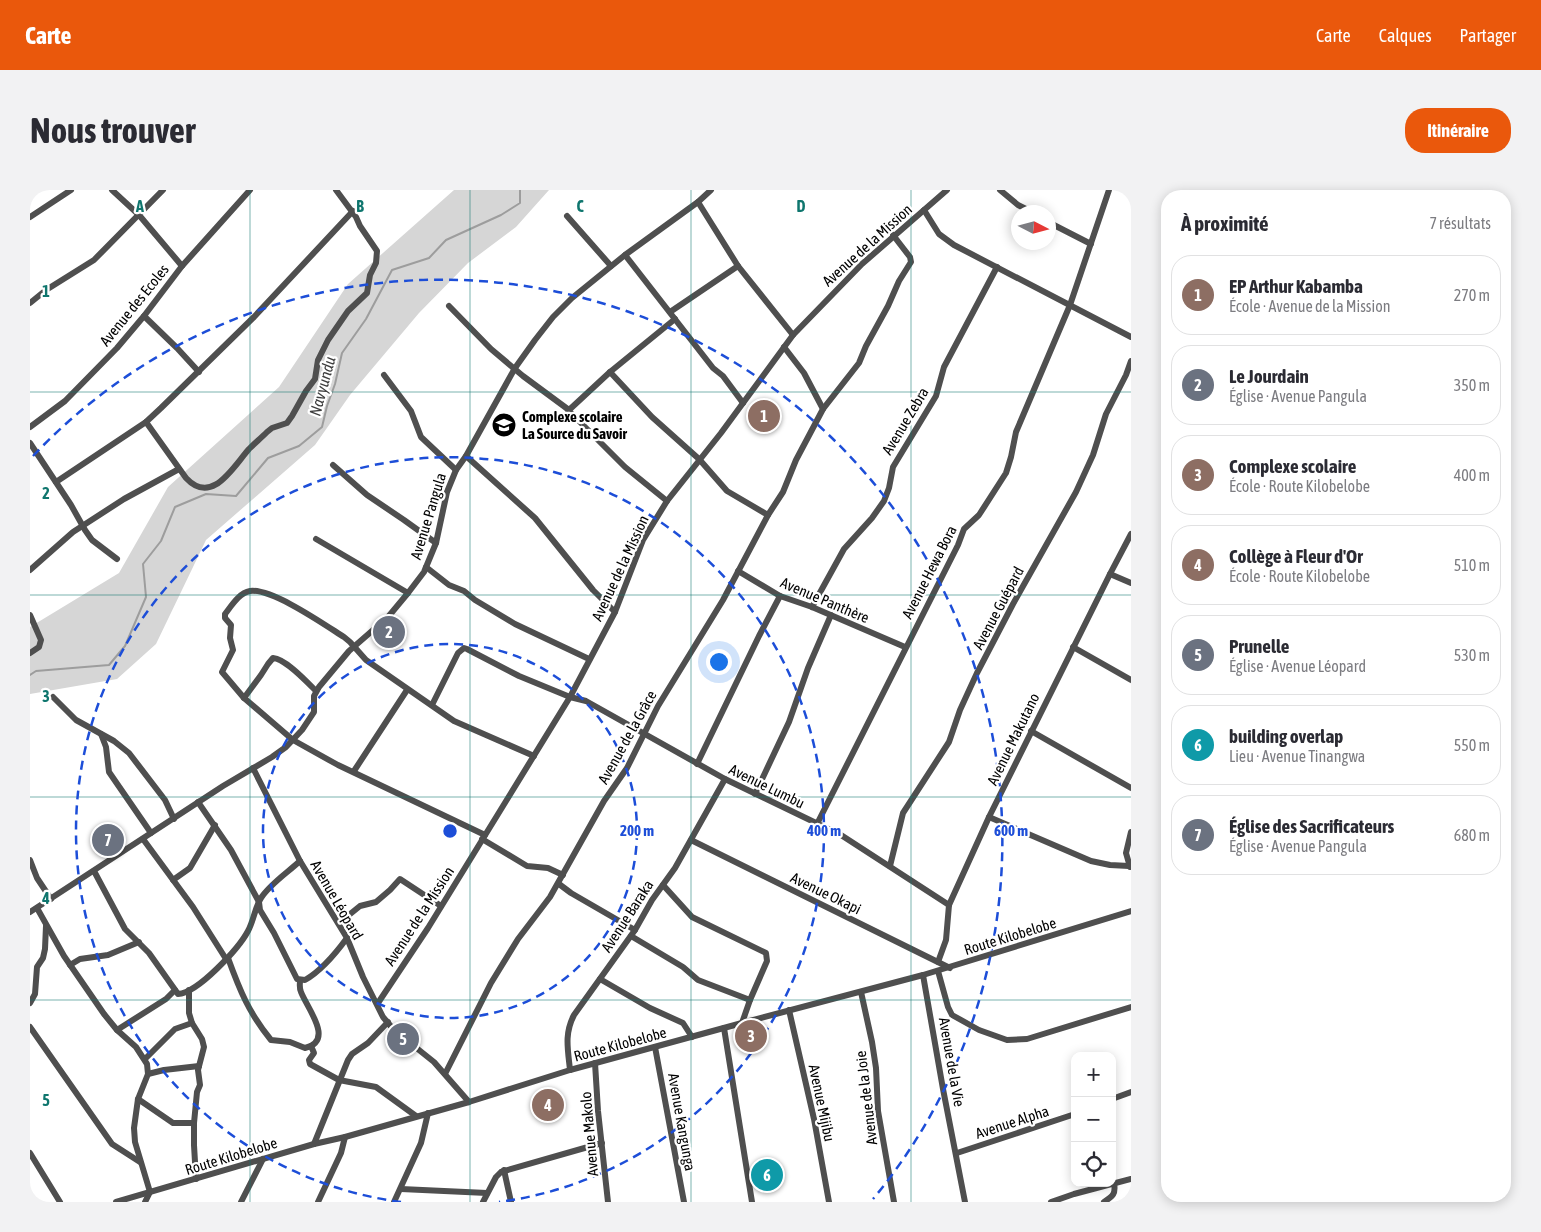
<!DOCTYPE html>
<html lang="fr">
<meta charset="utf-8">
<style>
body{margin:0;font-family:"Asap Condensed",sans-serif;background:#f2f2f3;color:#2b2b33}
.controls{position:absolute;right:15px;bottom:15px;display:grid;overflow:hidden;border-radius:10px;box-shadow:0 2px 12px #0003}
.controls button{width:45px;height:45px;display:grid;place-items:center;padding:0;border:0;border-bottom:1px solid #e1e1e2;background:#fff;color:#2b2b33;font:25px sans-serif}
.compass{position:absolute;left:981px;top:15px;width:45px;height:45px;border-radius:50%;background:#fff;box-shadow:0 2px 12px #0003;rotate:96deg}
.you{position:absolute;left:688px;top:471px;width:18px;height:18px;margin:-12px;border:4px solid #fff;border-radius:50%;background:#1a73e8;box-shadow:0 0 0 8px #1a73e833}
.badge{display:grid;place-items:center;width:32px;height:32px;border-radius:50%;background:#ea580c;color:#fff;font-size:16px;font-weight:700}
.pin{position:absolute;translate:-50% -50%;border:2px solid #fff;box-shadow:0 1px 5px #0006}
.list{margin:0;padding:0;list-style:none}
h2{display:flex;justify-content:space-between;align-items:center;height:65px;margin:0;padding:0 20px;font-size:21px}
h2 small{font-size:16px;font-weight:400;color:#7c7c81}
.list li{display:grid;grid-template-columns:32px 1fr auto;gap:15px;align-items:center;box-sizing:border-box;height:80px;margin:0 10px 10px;padding:0 10px;border:1px solid #e1e1e2;border-radius:20px}
.list b{display:block;font-size:19px;white-space:nowrap}
.list p{margin:0;font-size:16px;white-space:nowrap;color:#7c7c81}
.list em{font-size:16px;font-style:normal;color:#7c7c81}
.icon{flex:none;width:28px;height:28px;fill:none;stroke:currentColor;stroke-width:2;stroke-linecap:round;stroke-linejoin:round}
.map{position:relative;flex:none;width:1101px;height:1012px;overflow:hidden;border-radius:20px}
header{display:flex;align-items:center;gap:30px;box-sizing:border-box;height:70px;padding:0 25px;background:#ea580c;color:#fff}
header strong{font-size:24px}
nav{display:flex;gap:28px;margin-inline-start:auto;font-size:18px}
.intro{display:flex;align-items:center;justify-content:space-between;box-sizing:border-box;height:120px;padding:0 30px}
h1{margin:0;font-size:35px}
.button{padding:12px 22px;border-radius:20px;background:#ea580c;color:#fff;font-size:18px;font-weight:700}
main{display:flex;gap:30px;padding:0 30px}
aside{flex:1;background:#fff;border-radius:20px;box-shadow:0 2px 12px #0003}
.map>svg:first-child{display:block}
.green{fill:#d6d6d6}
.lines{fill:none;stroke-linecap:round;stroke-linejoin:round}
.stream{stroke:#9d9d9d;stroke-width:2}
.minor{stroke:#4f4f4f;stroke-width:6}
.grid{fill:none;stroke:#0f766e;stroke-width:1;stroke-opacity:0.55}
.ring{fill:none;stroke:#1d4ed8;stroke-width:2.5;stroke-dasharray:9 6}
.labels{text-anchor:middle;dominant-baseline:central;stroke-width:4.5;stroke-linejoin:round;paint-order:stroke}
.street-label{font-size:15px;fill:#000;stroke:#fff}
.poi-label{font-size:15px;font-weight:bold;fill:#000;stroke:#fff;text-anchor:start}
.water-label{font-size:16px;font-style:italic;fill:#3e3e3e;stroke:#fff}
.grid-label{font-size:16px;text-anchor:middle;font-weight:bold;fill:#0f766e;stroke:#fff;stroke-width:4.5;stroke-linejoin:round;paint-order:stroke}
.centre{fill:#1d4ed8;stroke:#fff;stroke-width:2.5}
.ring-label{font-size:15px;text-anchor:middle;font-weight:bold;fill:#1d4ed8;stroke:#fff;stroke-width:4.5;stroke-linejoin:round;paint-order:stroke}
</style>
<header>
<strong>Carte</strong>
<nav><a>Carte</a><a>Calques</a><a>Partager</a></nav>
</header>
<div class="intro"><h1>Nous trouver</h1><a class="button">Itinéraire</a></div>
<main>
<div class="map">
<svg width="1101" height="1012" viewBox="0 0 1101 1012">
<rect width="100%" height="100%" fill="#fff"/>
<polygon class="green" points="424,0 519,0 486,37 438,73 389,123 320,205 285,255 176,350 126,454 87,489 0,504 0,437 89,383 138,297 249,197 318,94"/>
<g class="lines">
<polyline class="stream" points="0,485 6,481 79,475 95,456 116,407 113,374 131,351 145,317 176,304 206,306 238,268 269,256 292,237 297,216 305,194 312,163 336,129 362,80 399,68 416,50 471,25 490,13 490,0"/>
<g class="minor">
<polyline points="82,0 109,25 152,76"/>
<polyline points="970,0 988,15 1002,22"/>
<polyline points="668,12 708,76 763,145"/>
<polyline points="894,20 909,44 924,55 1101,147"/>
<polyline points="537,26 581,76"/>
<polyline points="0,27 41,0"/>
<polyline points="1018,32 1061,54"/>
<polyline points="595,65 683,178 693,186 713,213"/>
<polyline points="0,113 16,100 64,70 133,0"/>
<polyline points="419,116 461,159 493,186 539,220 580,182 645,129"/>
<polyline points="640,122 708,76"/>
<polyline points="114,126 147,158 169,182"/>
<polyline points="754,157 774,183 793,219"/>
<polyline points="580,182 622,227 669,269 697,301 738,325"/>
<polyline points="354,185 381,221 391,247 426,280"/>
<polyline points="538,220 595,277 637,311"/>
<path d="M116,232l40,56c26,28 47,-11 63,-29 6,-6 12,-11 18,-17l5,-4 15,-5 5,-7 14,-25 9,-12 3,-19 10,-20 20,-29 19,-18 3,-18 6,-12 1,-12 -17,-25 -4,-9 -20,-27"/>
<polyline points="0,237 35,211 87,158 114,126 152,76 220,0"/>
<polyline points="0,253 41,315 55,340 62,350 87,369"/>
<polyline points="436,266 505,328 563,400 585,422"/>
<polyline points="303,275 337,305 374,330 406,353"/>
<polyline points="26,292 116,232 131,218 224,127 323,21"/>
<polyline points="286,349 378,403"/>
<polyline points="396,377 419,395 434,401 445,410 485,434 559,469"/>
<polyline points="0,380 43,342 94,309 149,279"/>
<polyline points="708,381 750,406 782,417 875,457"/>
<polyline points="1080,384 1101,393"/>
<polyline points="782,417 814,359 842,328 854,311 859,298 863,277 906,206 914,177 967,77"/>
<polyline points="0,425 11,450 9,457 0,463"/>
<polyline points="1043,457 1101,490"/>
<polyline points="23,507 46,530 84,551 99,563 135,610 144,629"/>
<path d="M214,508l17,-23 7,-11 5,-6c13,1 34,24 43,33"/>
<polyline points="402,515 428,463 434,458 437,459 489,486 540,507 556,511 695,589 811,645 919,715"/>
<polyline points="1001,541 1101,598"/>
<polyline points="71,544 76,557 79,582 121,643"/>
<polyline points="667,574 729,446 750,406"/>
<polyline points="223,578 270,671 317,748 333,787 353,827 364,840 404,872 439,912"/>
<polyline points="324,581 377,500"/>
<polyline points="725,604 759,532 778,478 801,425"/>
<path d="M168,612l33,48 28,52 1,8 14,23 23,46 8,1c16,-9 31,-27 42,-42"/>
<polyline points="959,627 1061,671 1080,675 1099,676"/>
<polyline points="787,634 928,355 934,339 949,325 976,283 981,267 986,242 1040,115 1079,0"/>
<path d="M455,645l-147,-70 -45,-25 -49,-42 -22,-26 11,-22 -3,-12 1,-13 -6,-7v-4c7,-9 14,-21 25,-23 22,-3 75,34 94,46l6,5 16,18 88,61 80,35"/>
<polyline points="113,649 163,717 196,769"/>
<polyline points="452,649 497,676 518,678 533,685"/>
<polyline points="661,650 920,778"/>
<polyline points="0,670 7,688 21,709"/>
<polyline points="860,676 873,623 919,552 930,520 947,483 983,414 1046,302 1063,265 1076,224 1096,185 1101,171"/>
<polyline points="1100,677 1096,663 1101,642"/>
<path d="M64,681l31,58 24,24 29,41c20,-1 61,-46 70,-63 6,-11 7,-24 13,-33 9,-14 26,-25 39,-37"/>
<polyline points="143,690 160,678 185,635"/>
<polyline points="529,694 541,703 605,740"/>
<polyline points="633,695 662,727 736,763 737,771 720,810"/>
<polyline points="7,718 34,766 74,824 87,840 106,857 117,874 118,884 108,909 104,938 105,952 120,1002 115,1012"/>
<polyline points="0,722 193,596 242,567 256,557 272,540 284,522 284,506 289,497 319,461 358,427 378,403 394,382 406,353 417,302 426,280 436,266 485,178 505,150 523,127 542,108 595,65 668,12 681,0"/>
<polyline points="309,733 330,716 346,712 360,700 370,689 411,716"/>
<polyline points="601,746 653,777 668,790 720,810 712,833"/>
<path d="M198,768c12,33 21,55 43,82l19,2 15,6c30,-7 2,-40 -4,-56 -2,-4 -1,-8 -1,-12"/>
<polyline points="908,772 916,750 919,715 959,627 1080,384 1101,344"/>
<polyline points="40,775 50,769 78,765 109,752"/>
<polyline points="908,781 918,817 922,825 949,840 977,850 997,849 1101,817"/>
<polyline points="893,785 913,899 935,1012"/>
<polyline points="570,789 620,818 653,833 662,847"/>
<polyline points="159,800 159,823 162,833 172,849 174,857 168,880 170,895 167,902 164,933 164,955 166,989"/>
<polyline points="831,802 842,852 846,878 848,921 864,1012"/>
<polyline points="0,813 5,804 7,777 13,768 15,759 16,736"/>
<polyline points="348,813 398,738 540,507 585,422 613,350 637,311 691,243 763,145 832,74 917,0"/>
<polyline points="759,820 784,929 799,1012"/>
<polyline points="0,837 82,954 110,972"/>
<polyline points="694,838 722,1012"/>
<polyline points="87,840 136,809 145,800"/>
<polyline points="281,856 284,863 279,870 280,874 309,890 346,897 386,926"/>
<polyline points="625,857 654,1012"/>
<polyline points="115,869 145,839 162,833"/>
<polyline points="565,873 568,921 578,1012"/>
<path d="M540,880c-2,-20 -6,-36 4,-55l61,-85 17,-30 23,-32 50,-89"/>
<polyline points="118,884 134,880 169,876"/>
<polyline points="415,884 461,793 488,749 520,707 574,611 597,578 628,516 693,410 738,325 753,302 766,270 793,219 829,173 836,156 858,116 869,91 881,72 880,67 863,45"/>
<polyline points="108,909 143,933 164,933"/>
<polyline points="1082,909 1101,902"/>
<polyline points="284,954 318,870 322,864 338,853 358,832"/>
<polyline points="0,963 30,1012"/>
<polyline points="927,963 1045,924"/>
<polyline points="474,980 481,1012"/>
<polyline points="371,999 457,1003"/>
<polyline points="86,1012 284,954 315,947 439,912 540,880 712,833 893,785 1101,721"/>
<polyline points="211,1012 233,969"/>
<polyline points="288,1012 311,963 315,947"/>
<polyline points="364,1012 391,953 398,923"/>
<polyline points="453,1012 466,987 471,982 572,953"/>
<polyline points="1021,1012 1044,1004 1101,989"/>
<path d="M1074,1012c9,-6 12,-8 10,-19"/>
</g>
</g>
<path class="grid" d="M220,0v1012M440,0v1012M661,0v1012M881,0v1012M0,202h1101M0,405h1101M0,607h1101M0,810h1101"/>
<g class="ring">
<circle cx="420" cy="641" r="187"/>
<path d="M371 1012A374 374 0 1 1 469 1012"/>
<path d="M3 266A561 561 0 0 1 843 1009"/>
</g>
<defs>
<symbol id="school-disc" viewBox="-11 -11 22 22"><circle r="9.5" fill="#000" stroke="#fff"/><path d="M0-5L7-2L0 1L-7-2ZM-4 1L0 2.5L4 1V4Q0 6-4 4Z" fill="#fff"/></symbol>
</defs>
<g fill-rule="evenodd">
<use href="#school-disc" x="460" y="221" width="28" height="28"/>
</g>
<g class="labels">
<g class="street-label">
<text transform="translate(837 55) rotate(-42)">Avenue de la Mission</text>
<text transform="translate(104 115) rotate(-51)">Avenue des Ecoles</text>
<text transform="translate(875 231) rotate(-59)">Avenue Zebra</text>
<text transform="translate(398 326) rotate(-73)">Avenue Pangula</text>
<text transform="translate(590 378) rotate(-65)">Avenue de la Mission</text>
<text transform="translate(899 382) rotate(-63)">Avenue Hewa Bora</text>
<text transform="translate(795 410) rotate(23)">Avenue Panthère</text>
<text transform="translate(968 418) rotate(-62)">Avenue Guépard</text>
<text transform="translate(597 547) rotate(-61)">Avenue de la Grâce</text>
<text transform="translate(983 549) rotate(-64)">Avenue Makutano</text>
<text transform="translate(737 596) rotate(26)">Avenue Lumbu</text>
<text transform="translate(796 703) rotate(26)">Avenue Okapi</text>
<text transform="translate(307 710) rotate(60)">Avenue Léopard</text>
<text transform="translate(389 726) rotate(-57)">Avenue de la Mission</text>
<text transform="translate(597 726) rotate(-57)">Avenue Baraka</text>
<text transform="translate(980 746) rotate(-17)">Route Kilobelobe</text>
<text transform="translate(590 854) rotate(-15)">Route Kilobelobe</text>
<text transform="translate(922 872) rotate(80)">Avenue de la Vie</text>
<text transform="translate(836 908) rotate(-97)">Avenue de la Joie</text>
<text transform="translate(792 913) rotate(78)">Avenue Mijibu</text>
<text transform="translate(652 932) rotate(80)">Avenue Kangunga</text>
<text transform="translate(982 932) rotate(-18)">Avenue Alpha</text>
<text transform="translate(559 944) rotate(-95)">Avenue Makolo</text>
<text transform="translate(201 966) rotate(-17)">Route Kilobelobe</text>
</g>
<g class="poi-label">
<text x="492" y="226">Complexe scolaire<tspan x="492" dy="17">La Source du Savoir</tspan></text>
</g>
<g class="water-label">
<text transform="translate(292 196) rotate(-75)">Navyundu</text>
</g>
</g>
<g class="grid-label">
<text x="110" y="22">A</text>
<text x="330" y="22">B</text>
<text x="550" y="22">C</text>
<text x="771" y="22">D</text>
<text x="16" y="107">1</text>
<text x="16" y="309">2</text>
<text x="16" y="512">3</text>
<text x="16" y="714">4</text>
<text x="16" y="916">5</text>
</g>
<circle cx="420" cy="641" r="8" class="centre"/>
<g class="ring-label">
<text x="607" y="646">200 m</text>
<text x="794" y="646">400 m</text>
<text x="981" y="646">600 m</text>
</g>
</svg>
<div class="controls">
<button>+</button>
<button>−</button>
<button><svg class="icon" aria-label="locate" viewBox="0 0 24 24"><circle cx="12" cy="12" r="6"/><path d="M12 2v4M12 18v4M2 12h4M18 12h4"/></svg></button>
</div>
<svg class="compass" viewBox="-18 -18 36 36"><path d="M0-13l5 13h-10z" fill="#e53935"/><path d="M0 13l5-13h-10z" fill="#7c7c81"/></svg>
<div class="you"></div>
<div class="pin badge" style="left:734px;top:226px;background:#8d6e63">1</div>
<div class="pin badge" style="left:359px;top:442px;background:#6b7280">2</div>
<div class="pin badge" style="left:721px;top:846px;background:#8d6e63">3</div>
<div class="pin badge" style="left:518px;top:915px;background:#8d6e63">4</div>
<div class="pin badge" style="left:373px;top:849px;background:#6b7280">5</div>
<div class="pin badge" style="left:737px;top:985px;background:#0f9aa8">6</div>
<div class="pin badge" style="left:78px;top:650px;background:#6b7280">7</div>
</div>
<aside>
<h2>À proximité<small>7 résultats</small></h2>
<ul class="list">
<li><span class="badge" style="background:#8d6e63">1</span><div><b>EP Arthur Kabamba</b><p>École · Avenue de la Mission</p></div><em>270 m</em></li>
<li><span class="badge" style="background:#6b7280">2</span><div><b>Le Jourdain</b><p>Église · Avenue Pangula</p></div><em>350 m</em></li>
<li><span class="badge" style="background:#8d6e63">3</span><div><b>Complexe scolaire</b><p>École · Route Kilobelobe</p></div><em>400 m</em></li>
<li><span class="badge" style="background:#8d6e63">4</span><div><b>Collège à Fleur d'Or</b><p>École · Route Kilobelobe</p></div><em>510 m</em></li>
<li><span class="badge" style="background:#6b7280">5</span><div><b>Prunelle</b><p>Église · Avenue Léopard</p></div><em>530 m</em></li>
<li><span class="badge" style="background:#0f9aa8">6</span><div><b>building overlap</b><p>Lieu · Avenue Tinangwa</p></div><em>550 m</em></li>
<li><span class="badge" style="background:#6b7280">7</span><div><b>Église des Sacrificateurs</b><p>Église · Avenue Pangula</p></div><em>680 m</em></li>
</ul>
</aside>
</main>
